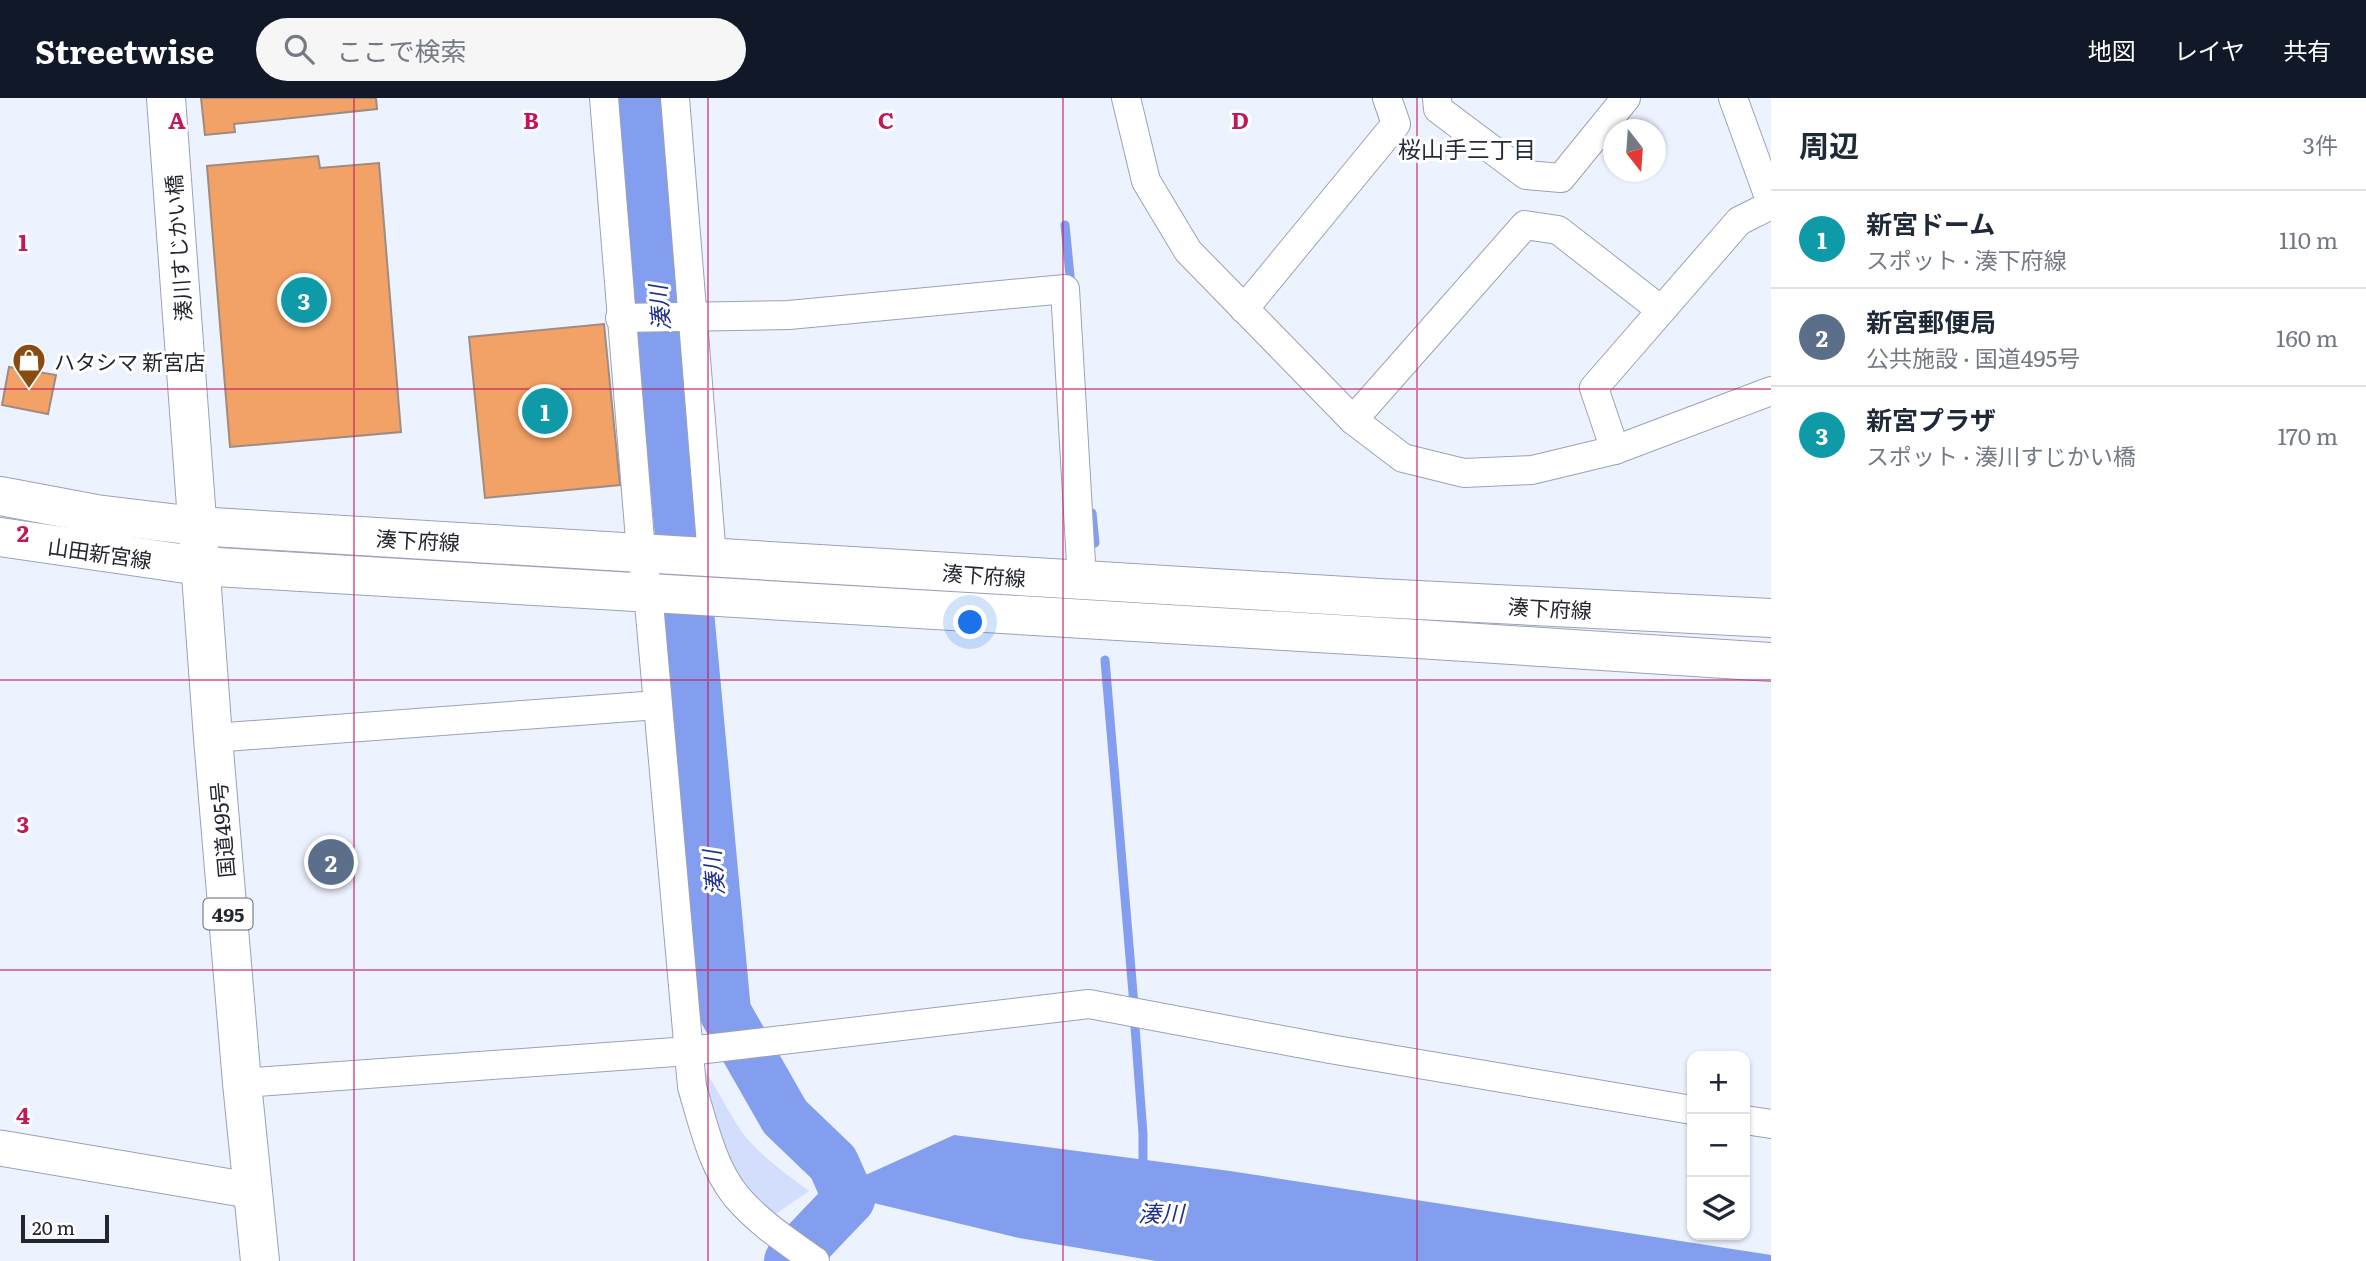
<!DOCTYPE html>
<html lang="ja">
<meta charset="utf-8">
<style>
body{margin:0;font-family:Literata,"Noto Sans JP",serif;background:#f6f6f7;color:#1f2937}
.controls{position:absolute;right:21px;bottom:21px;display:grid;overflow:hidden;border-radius:14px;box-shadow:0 2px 5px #0004}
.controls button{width:63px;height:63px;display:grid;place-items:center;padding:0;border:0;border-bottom:2px solid #e0e1e3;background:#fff;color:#1f2937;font:35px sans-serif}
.compass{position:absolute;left:1603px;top:21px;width:63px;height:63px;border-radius:50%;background:#fff;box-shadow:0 2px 5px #0004;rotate:163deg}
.scale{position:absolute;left:21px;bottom:18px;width:88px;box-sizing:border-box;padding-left:7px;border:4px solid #23262e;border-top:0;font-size:19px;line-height:24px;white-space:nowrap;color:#23262e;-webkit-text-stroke:5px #fff;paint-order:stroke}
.you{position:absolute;left:971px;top:525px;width:24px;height:24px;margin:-18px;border:5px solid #fff;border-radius:50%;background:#1a73e8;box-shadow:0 0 0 10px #1a73e833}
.badge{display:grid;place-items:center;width:46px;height:46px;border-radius:50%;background:#111827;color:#fff;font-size:23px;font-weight:700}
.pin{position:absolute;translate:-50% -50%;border:4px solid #fff;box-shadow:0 2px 7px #0006}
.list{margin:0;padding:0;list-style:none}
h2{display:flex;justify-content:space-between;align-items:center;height:91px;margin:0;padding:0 28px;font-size:30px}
h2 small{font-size:23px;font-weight:400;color:#747a83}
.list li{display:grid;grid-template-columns:46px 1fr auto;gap:21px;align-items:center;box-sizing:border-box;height:98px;padding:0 28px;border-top:2px solid #e0e1e3}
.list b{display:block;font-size:26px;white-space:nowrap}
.list p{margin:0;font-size:23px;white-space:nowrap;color:#747a83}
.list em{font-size:23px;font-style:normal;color:#747a83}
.icon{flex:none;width:38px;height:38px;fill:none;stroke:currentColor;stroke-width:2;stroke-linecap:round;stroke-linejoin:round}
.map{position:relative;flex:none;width:1771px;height:1163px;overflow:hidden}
header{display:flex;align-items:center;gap:42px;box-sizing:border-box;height:98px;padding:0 35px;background:#111827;color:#fff}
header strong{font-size:33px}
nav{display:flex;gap:38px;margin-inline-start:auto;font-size:24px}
.search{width:490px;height:63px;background:#f6f6f7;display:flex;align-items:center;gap:18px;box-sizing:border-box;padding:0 24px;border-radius:38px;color:#747a83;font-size:26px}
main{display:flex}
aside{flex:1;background:#fff}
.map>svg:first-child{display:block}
.green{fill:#d3defc}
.water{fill:#849eef}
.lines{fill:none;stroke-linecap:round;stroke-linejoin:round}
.stream{stroke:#849eef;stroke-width:9}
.river{stroke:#849eef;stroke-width:52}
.building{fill:#f2a266;stroke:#9f8c7e;stroke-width:2}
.minor-casing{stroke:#9ba2b6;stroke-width:30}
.tertiary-casing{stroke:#9ba2b6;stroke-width:37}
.secondary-casing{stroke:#9ba2b6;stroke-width:40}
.trunk-casing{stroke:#9ba2b6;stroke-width:40}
.minor{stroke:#fff;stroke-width:28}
.tertiary{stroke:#fff;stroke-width:35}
.secondary{stroke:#fff;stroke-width:38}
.trunk{stroke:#fff;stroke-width:38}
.grid{fill:none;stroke:#c2185b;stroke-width:2;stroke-opacity:0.55}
.labels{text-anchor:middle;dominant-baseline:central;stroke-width:6;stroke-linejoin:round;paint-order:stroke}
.shield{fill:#fff;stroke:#65676d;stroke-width:2}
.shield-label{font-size:19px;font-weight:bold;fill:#23262e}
.street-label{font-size:21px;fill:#23262e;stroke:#fff}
.poi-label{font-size:21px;fill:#23262e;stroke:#fff;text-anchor:start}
.neighbourhood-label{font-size:23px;fill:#262c3c;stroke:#fff}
.water-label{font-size:23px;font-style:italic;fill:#20318c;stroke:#fff}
.grid-label{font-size:23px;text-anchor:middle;font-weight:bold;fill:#c2185b;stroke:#fff;stroke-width:6;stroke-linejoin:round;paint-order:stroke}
</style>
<header>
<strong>Streetwise</strong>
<div class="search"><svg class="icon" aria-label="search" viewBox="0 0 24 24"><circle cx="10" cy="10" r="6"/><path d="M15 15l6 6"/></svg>ここで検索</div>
<nav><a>地図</a><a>レイヤ</a><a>共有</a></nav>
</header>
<main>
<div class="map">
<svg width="1771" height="1163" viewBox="0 0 1771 1163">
<rect width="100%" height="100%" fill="#edf2ff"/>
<path class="green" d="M698,962c16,22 27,47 42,69 17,25 45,44 69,62l-39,27 -54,-66z"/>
<polygon class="water" points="954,1037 1230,1073 1771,1157 1771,1163 1156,1163 1019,1140 828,1094"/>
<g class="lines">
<g class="stream">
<polyline points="1065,127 1071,188"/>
<polyline points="1092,415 1095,445"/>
<polyline points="1105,562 1134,907"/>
<polyline points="1135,929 1143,1036 1143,1073"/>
</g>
<g class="river">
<polyline points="638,0 660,211 725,914 785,1019 833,1065 849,1101"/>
<polyline points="790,1163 849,1101"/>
</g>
</g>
<g class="building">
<polygon points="201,0 376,0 377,11 234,26 235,34 205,37"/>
<polygon points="318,58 320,70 379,65 401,334 230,349 207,68"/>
<polygon points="604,226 620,387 485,400 469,239"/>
<polygon points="9,269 56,277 48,316 2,307"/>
</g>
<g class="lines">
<defs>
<g id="minor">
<path d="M604,0l37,454 7,40 44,495c11,36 20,79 44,109 23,27 51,45 79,65"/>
<polyline points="675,0 712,459"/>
<polyline points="1126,0 1146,83 1188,153 1353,322 1403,360 1464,375 1532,372 1615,352 1771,293"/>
<polyline points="1437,0 1438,11 1526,77 1561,80 1626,0"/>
<polyline points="1733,0 1771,105"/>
<polyline points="1244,211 1396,26 1387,0"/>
<polyline points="620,220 789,217 1065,191 1082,482"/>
<polyline points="1353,322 1525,127 1558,132 1661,212"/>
<polyline points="1615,352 1594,290 1739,123 1771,107"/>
<polyline points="213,640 658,607"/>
<polyline points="242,985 689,953 1089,906 1330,951 1692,1012"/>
<polyline points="1745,1022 1771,1026"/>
</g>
<polyline id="tertiary" points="0,1050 254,1093"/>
<g id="secondary">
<polyline points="0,398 96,416 196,428 1379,500 1771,520"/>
<polyline points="0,439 200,468 1418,541 1771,564"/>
</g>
<polyline id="trunk" points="166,0 213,640 242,985 260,1163"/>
</defs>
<use href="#minor" class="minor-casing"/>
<use href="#tertiary" class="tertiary-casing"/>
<use href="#secondary" class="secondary-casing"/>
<use href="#trunk" class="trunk-casing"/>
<use href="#minor" class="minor"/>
<use href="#tertiary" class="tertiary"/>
<use href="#secondary" class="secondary"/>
<use href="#trunk" class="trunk"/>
</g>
<path class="grid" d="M354,0v1163M708,0v1163M1063,0v1163M1417,0v1163M0,291h1771M0,582h1771M0,872h1771"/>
<defs>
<symbol id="shop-pin" viewBox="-11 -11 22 30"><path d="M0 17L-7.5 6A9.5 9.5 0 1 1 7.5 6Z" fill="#894b10" stroke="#fff"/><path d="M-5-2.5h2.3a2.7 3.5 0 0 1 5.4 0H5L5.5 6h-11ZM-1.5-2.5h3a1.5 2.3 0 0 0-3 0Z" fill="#fff"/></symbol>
</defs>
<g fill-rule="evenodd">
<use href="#shop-pin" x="10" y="243" width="38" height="52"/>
</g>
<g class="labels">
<rect class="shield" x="203.5" y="800.5" width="49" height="31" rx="5"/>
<g class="shield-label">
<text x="228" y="816">495</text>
</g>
<g class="street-label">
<text transform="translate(177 150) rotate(-94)">湊川すじかい橋</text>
<text transform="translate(418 441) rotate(3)">湊下府線</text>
<text transform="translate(100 454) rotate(8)">山田新宮線</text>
<text transform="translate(984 476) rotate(4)">湊下府線</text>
<text transform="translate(1550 509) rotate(3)">湊下府線</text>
<text transform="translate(221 732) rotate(-95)">国道495号</text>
</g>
<g class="poi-label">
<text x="54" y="262">ハタシマ 新宮店</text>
</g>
<g class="neighbourhood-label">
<text x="1467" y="50">桜山手三丁目</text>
</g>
<g class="water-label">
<text transform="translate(658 210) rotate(-95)">湊川</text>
<text transform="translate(712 775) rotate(-95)">湊川</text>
<text x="1161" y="1114">湊川</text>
</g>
</g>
<g class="grid-label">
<text x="177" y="31">A</text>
<text x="531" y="31">B</text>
<text x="886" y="31">C</text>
<text x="1240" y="31">D</text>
<text x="23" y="153">1</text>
<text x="23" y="444">2</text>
<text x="23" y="735">3</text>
<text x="23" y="1026">4</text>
</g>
</svg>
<div class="controls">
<button>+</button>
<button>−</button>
<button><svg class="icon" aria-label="layers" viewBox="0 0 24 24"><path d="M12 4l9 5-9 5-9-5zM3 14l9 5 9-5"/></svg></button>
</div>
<svg class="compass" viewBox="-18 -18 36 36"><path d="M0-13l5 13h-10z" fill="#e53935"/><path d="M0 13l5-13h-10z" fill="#747a83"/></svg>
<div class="scale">20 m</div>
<div class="you"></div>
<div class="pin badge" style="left:545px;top:313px;background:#0f9aa8">1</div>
<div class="pin badge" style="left:331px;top:764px;background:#5c6f8a">2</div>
<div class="pin badge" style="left:304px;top:202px;background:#0f9aa8">3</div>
</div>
<aside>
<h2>周辺<small>3件</small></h2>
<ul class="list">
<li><span class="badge" style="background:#0f9aa8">1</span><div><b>新宮ドーム</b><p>スポット · 湊下府線</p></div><em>110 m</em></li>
<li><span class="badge" style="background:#5c6f8a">2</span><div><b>新宮郵便局</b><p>公共施設 · 国道495号</p></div><em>160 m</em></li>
<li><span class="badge" style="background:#0f9aa8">3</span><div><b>新宮プラザ</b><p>スポット · 湊川すじかい橋</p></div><em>170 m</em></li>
</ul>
</aside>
</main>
